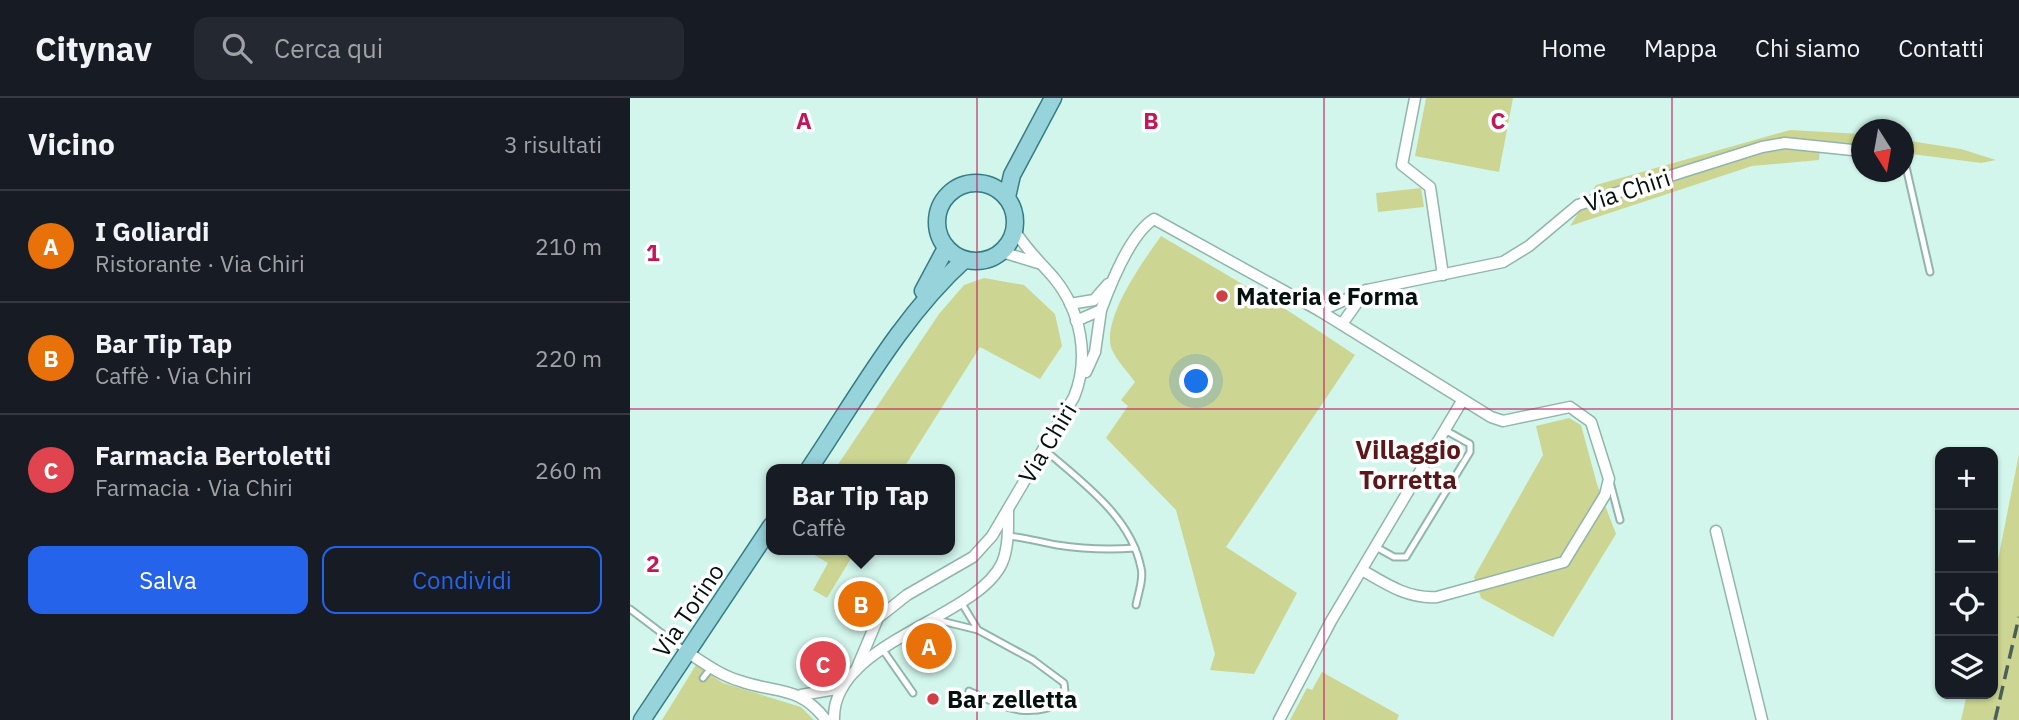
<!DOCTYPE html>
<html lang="it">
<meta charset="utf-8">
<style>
body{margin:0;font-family:"IBM Plex Sans",sans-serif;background:#242831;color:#f1f3f6}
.controls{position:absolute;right:21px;bottom:21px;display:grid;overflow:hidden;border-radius:14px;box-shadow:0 2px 5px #0004}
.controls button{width:63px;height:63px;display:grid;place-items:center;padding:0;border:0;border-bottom:2px solid #363941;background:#171b24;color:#f1f3f6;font:35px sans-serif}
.compass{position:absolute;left:1221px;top:21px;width:63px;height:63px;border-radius:50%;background:#171b24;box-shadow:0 2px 5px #0004;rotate:169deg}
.you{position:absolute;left:567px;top:284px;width:24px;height:24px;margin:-18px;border:5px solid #fff;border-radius:50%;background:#1a73e8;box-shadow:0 0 0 10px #1a73e833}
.badge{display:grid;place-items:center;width:46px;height:46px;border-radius:50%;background:#2563eb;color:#fff;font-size:23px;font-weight:700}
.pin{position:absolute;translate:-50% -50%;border:4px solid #fff;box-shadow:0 2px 7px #0006}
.popup{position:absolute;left:136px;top:366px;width:189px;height:91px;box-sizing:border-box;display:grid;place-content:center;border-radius:14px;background:#171b24;filter:drop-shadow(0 2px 5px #0005);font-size:23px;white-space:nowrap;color:#9ea1a6}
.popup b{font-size:26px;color:#f1f3f6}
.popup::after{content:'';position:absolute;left:50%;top:100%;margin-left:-14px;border:14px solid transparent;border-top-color:#171b24}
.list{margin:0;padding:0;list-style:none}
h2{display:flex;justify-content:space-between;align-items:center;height:91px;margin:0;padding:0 28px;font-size:30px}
h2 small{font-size:23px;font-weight:400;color:#9ea1a6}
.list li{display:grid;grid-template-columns:46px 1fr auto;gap:21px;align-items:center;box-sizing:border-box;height:112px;padding:0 28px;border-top:2px solid #363941}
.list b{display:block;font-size:26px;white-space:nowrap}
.list p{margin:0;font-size:23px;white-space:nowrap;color:#9ea1a6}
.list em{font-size:23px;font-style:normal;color:#9ea1a6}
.actions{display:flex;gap:14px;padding:21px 28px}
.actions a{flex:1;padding:16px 0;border:2px solid #2563eb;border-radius:14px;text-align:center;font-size:24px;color:#2563eb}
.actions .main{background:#2563eb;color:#fff}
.icon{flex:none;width:38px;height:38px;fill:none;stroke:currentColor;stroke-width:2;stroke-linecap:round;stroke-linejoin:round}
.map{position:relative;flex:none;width:1389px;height:622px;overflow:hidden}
header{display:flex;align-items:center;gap:42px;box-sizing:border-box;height:98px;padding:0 35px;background:#171b24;border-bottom:2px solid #363941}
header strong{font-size:33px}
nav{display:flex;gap:38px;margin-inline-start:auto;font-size:24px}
.search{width:490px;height:63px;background:#242831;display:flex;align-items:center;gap:18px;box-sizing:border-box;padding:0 24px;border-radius:14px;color:#9ea1a6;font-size:26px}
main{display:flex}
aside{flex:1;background:#171b24}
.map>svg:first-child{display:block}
.green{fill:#ccd692}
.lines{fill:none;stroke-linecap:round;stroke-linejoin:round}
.service-casing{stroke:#92b5ab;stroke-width:9}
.minor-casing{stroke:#92b5ab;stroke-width:13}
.primary-casing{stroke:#377c84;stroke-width:19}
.service{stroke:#fff;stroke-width:5}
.minor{stroke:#fff;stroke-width:10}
.primary{stroke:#97d3db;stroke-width:16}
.rail{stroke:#4b605a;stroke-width:3.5;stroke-dasharray:14 7;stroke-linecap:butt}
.grid{fill:none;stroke:#c2185b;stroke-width:2;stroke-opacity:0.55}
.poi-dot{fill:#cf3f45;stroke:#fff;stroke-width:2.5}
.labels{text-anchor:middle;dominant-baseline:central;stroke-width:7;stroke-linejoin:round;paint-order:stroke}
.street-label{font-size:24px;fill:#05110e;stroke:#fff}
.poi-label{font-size:24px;font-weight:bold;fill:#05110e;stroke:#fff;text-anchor:start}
.neighbourhood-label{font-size:26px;font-weight:bold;fill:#5c171a;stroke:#fff}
.grid-label{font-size:23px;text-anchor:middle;font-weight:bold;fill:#c2185b;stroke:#fff;stroke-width:7;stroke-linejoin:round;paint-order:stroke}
</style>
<header>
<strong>Citynav</strong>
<div class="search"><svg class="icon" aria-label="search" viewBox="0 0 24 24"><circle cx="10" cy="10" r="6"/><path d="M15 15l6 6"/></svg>Cerca qui</div>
<nav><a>Home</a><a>Mappa</a><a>Chi siamo</a><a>Contatti</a></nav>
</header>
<main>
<aside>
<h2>Vicino<small>3 risultati</small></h2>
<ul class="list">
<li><span class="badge" style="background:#e8710a">A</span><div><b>I Goliardi</b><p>Ristorante · Via Chiri</p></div><em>210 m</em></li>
<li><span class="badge" style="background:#e8710a">B</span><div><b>Bar Tip Tap</b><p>Caffè · Via Chiri</p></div><em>220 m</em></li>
<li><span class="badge" style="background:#e0444e">C</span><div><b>Farmacia Bertoletti</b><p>Farmacia · Via Chiri</p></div><em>260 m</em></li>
</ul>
<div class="actions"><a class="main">Salva</a><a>Condividi</a></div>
</aside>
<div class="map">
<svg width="1389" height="622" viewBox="0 0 1389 622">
<rect width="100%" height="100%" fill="#d2f6ec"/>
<g class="green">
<polygon points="796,0 883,0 869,74 785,58"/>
<polygon points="1160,32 1231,36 1231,50 1191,44 1189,62 1122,68 940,128 966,87"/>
<polygon points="1274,42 1331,51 1366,62 1351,65 1274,55"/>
<polygon points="791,90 794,109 748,114 746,95"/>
<path d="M531,138l129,76 65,43 -129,192 71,46 -43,81 -44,-4 5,-16 -39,-144 -70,-72 22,-32 -7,-6 14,-18c-7,-10 -18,-21 -23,-32 -12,-30 32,-90 49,-114z"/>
<polygon points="354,180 394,187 425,216 432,248 410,281 350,249 273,371 205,371 309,216 334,187"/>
<polygon points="939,320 951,327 967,386 986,436 923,539 851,500 844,479 913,357 906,328"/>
<polygon points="1389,356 1389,622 1331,622 1337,596 1363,596 1363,487"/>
<polygon points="176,452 226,452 197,500 183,492 198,465"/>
<polygon points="66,567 93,585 171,609 184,622 32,622"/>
<polygon points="692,574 769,617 767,622 660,622 677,590 682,592"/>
</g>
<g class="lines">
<defs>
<g id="service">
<polyline points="1274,60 1300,174"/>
<path d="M414,351c37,33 87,67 97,119 3,11 -3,26 -5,37"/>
<polyline points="980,384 990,422"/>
<path d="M377,438c18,1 32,6 50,9 26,4 51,5 78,3"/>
<polyline points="746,449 764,459 776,459 840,354 840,346 815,332"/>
<path d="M331,504l17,28 55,30 31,23 2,18c-39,19 -60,7 -97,-10"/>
<polyline points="0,511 54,552"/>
<polyline points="303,521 348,532"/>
<polyline points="253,552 283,595"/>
<polyline points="73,580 81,570"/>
</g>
<g id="minor">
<polyline points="785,0 772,67 800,89 813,177"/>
<polyline points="372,154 408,165"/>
<polyline points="440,206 464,202 478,186"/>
<polyline points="690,213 737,192 873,164 899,148 948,107 1132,49 1155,45 1232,53"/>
<path d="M446,223l25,-11c10,-27 29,-76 53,-91l166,92 171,106 12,4 67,-14 21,15 18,57 -4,16 -41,67 -127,35c-29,2 -51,-13 -75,-27"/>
<polyline points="712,226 736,192"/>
<polyline points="456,274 465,254 471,212"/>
<polyline points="1086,433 1132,622"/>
<path d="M57,554c17,11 33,23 53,29 38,13 59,4 86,39"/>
<path d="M226,572l22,-52 29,-23 66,-38 19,-21 82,-139c16,-39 7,-86 -20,-119 -14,-16 -28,-29 -39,-47"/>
<polyline points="171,597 212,590"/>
<path d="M204,622c-3,-78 143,-101 168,-157 7,-16 6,-37 6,-54"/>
<polyline points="649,622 701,523 832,303"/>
</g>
<g id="primary">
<circle cx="346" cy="124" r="39"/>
<polyline points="377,99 382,77 423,0"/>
<polyline points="293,193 316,150"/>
<path d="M179,371c48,-71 91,-151 155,-209"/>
<polyline points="12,622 142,427"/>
</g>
</defs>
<use href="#service" class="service-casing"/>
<use href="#minor" class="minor-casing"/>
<use href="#primary" class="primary-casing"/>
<use href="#service" class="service"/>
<use href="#minor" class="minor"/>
<use href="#primary" class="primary"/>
<polyline class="rail" points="1365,622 1389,519"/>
</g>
<path class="grid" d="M347,0v622M694,0v622M1042,0v622M0,311h1389"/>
<g class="poi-dot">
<circle cx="592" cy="198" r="7"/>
<circle cx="303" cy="601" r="7"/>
</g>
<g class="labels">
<g class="street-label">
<text transform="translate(997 92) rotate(-18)">Via Chiri</text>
<text transform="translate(417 345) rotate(-59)">Via Chiri</text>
<text transform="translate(58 512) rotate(-56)">Via Torino</text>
</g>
<g class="poi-label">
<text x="606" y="198">Materia e Forma</text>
<text x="317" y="601">Bar zelletta</text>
</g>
<g class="neighbourhood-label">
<text x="778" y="351">Villaggio<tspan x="778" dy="30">Torretta</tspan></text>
</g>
</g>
<g class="grid-label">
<text x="174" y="31">A</text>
<text x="521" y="31">B</text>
<text x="868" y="31">C</text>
<text x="23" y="163">1</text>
<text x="23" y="474">2</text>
</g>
</svg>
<div class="controls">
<button>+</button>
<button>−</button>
<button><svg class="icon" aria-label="locate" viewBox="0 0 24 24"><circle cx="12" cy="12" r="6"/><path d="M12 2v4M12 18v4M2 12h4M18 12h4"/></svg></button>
<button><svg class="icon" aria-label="layers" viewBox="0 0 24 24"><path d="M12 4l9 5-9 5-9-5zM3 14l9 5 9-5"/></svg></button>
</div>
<svg class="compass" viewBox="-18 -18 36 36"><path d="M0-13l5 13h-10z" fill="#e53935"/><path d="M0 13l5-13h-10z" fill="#9ea1a6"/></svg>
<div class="you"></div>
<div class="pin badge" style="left:299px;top:548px;background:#e8710a">A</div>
<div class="pin badge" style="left:231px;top:506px;background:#e8710a">B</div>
<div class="popup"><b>Bar Tip Tap</b>Caffè</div>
<div class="pin badge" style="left:193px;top:566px;background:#e0444e">C</div>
</div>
</main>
